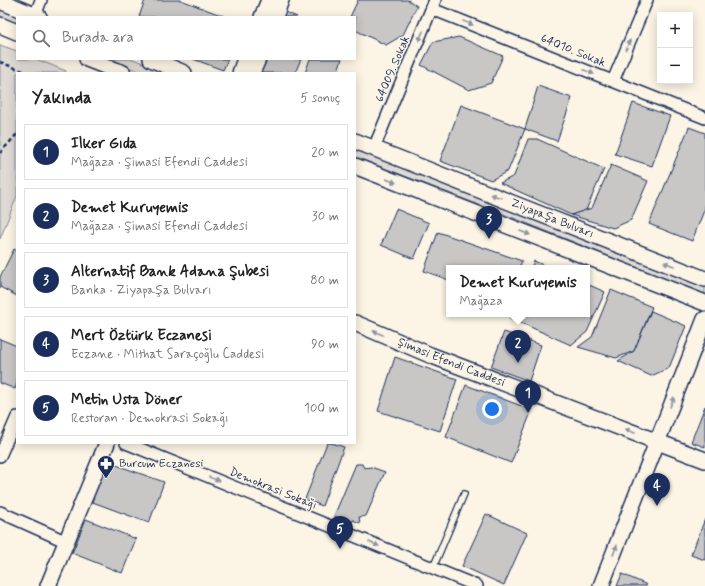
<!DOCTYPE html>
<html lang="tr">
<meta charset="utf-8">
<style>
body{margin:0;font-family:Mynerve,sans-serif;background:#f6f6f6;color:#222}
.controls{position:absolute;right:12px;top:12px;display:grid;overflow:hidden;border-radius:0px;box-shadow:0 2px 10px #0003}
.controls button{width:36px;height:36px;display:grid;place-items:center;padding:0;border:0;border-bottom:1px solid #e0e0e0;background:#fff;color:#222;font:20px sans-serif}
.you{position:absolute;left:492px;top:409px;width:14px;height:14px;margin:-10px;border:3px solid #fff;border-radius:50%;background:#1a73e8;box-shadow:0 0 0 6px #1a73e833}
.badge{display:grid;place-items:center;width:26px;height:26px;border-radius:50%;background:#1b2f5e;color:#fff;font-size:13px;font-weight:700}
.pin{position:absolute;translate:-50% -33px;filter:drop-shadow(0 1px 2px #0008)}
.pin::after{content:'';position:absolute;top:21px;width:14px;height:12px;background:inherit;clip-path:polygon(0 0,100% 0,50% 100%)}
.popup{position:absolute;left:446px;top:265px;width:144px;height:52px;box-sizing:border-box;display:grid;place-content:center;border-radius:0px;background:#fff;filter:drop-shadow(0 1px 3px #0005);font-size:13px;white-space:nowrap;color:#767676}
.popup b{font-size:15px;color:#222}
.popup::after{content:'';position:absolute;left:50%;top:100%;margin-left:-8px;border:8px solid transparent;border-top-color:#fff}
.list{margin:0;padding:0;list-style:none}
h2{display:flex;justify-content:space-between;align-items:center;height:52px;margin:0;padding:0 16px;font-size:17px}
h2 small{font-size:13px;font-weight:400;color:#767676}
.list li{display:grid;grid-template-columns:26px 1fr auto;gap:12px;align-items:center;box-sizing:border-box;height:56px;margin:0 8px 8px;padding:0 8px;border:1px solid #e0e0e0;border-radius:0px}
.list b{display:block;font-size:15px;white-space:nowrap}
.list p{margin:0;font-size:13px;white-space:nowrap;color:#767676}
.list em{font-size:13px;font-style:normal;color:#767676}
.icon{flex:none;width:22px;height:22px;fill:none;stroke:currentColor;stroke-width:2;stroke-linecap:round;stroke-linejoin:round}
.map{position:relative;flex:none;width:705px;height:586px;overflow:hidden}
.search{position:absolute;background:#fff;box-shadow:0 2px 10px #0003;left:16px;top:16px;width:340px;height:44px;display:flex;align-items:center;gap:10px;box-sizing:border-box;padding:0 14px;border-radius:0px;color:#767676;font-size:15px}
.panel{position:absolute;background:#fff;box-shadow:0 2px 10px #0003;left:16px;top:72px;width:340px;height:372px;border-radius:0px}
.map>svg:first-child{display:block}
.green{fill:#dfdbd4;stroke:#7d8599}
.building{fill:#c8c7c6;stroke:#1b2f5e}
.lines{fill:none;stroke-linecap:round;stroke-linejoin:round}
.lane-casing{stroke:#1b2f5e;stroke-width:8}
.street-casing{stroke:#1b2f5e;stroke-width:14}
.secondary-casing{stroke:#1b2f5e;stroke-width:18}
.path{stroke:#1b2f5e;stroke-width:2.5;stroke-dasharray:4 3;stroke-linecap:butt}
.lane{stroke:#fcf5e5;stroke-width:5.5}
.street{stroke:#fcf5e5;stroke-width:11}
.secondary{stroke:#fcf5e5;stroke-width:15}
.oneway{fill:#8c92a2}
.labels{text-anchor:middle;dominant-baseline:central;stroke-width:3;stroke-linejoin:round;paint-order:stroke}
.street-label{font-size:12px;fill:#1b2f5e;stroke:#fcf5e5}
.poi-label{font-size:12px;fill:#1b2f5e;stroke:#fcf5e5;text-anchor:start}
</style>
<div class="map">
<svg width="705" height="586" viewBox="0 0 705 586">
<rect width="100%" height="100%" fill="#fcf5e5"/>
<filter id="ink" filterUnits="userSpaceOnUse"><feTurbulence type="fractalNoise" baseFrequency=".025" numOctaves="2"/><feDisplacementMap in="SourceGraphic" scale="8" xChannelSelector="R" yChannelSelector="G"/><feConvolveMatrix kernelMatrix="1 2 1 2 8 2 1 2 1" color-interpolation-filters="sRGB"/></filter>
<g filter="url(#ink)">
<g class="green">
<polygon points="0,6 28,17 17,17 17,24 0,17"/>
<polygon points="0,45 17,51 17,59 36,59 66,71 65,73 17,73 17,196 0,239"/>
<polygon points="108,59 133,59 168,73 144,73"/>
<polygon points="355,148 705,286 705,295 519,220 355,157"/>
</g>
<g class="building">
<polygon points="145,0 181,0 226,17 139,17"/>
<polygon points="358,0 408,0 417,6 403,35 386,45 355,30 355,17 350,17"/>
<polygon points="285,12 297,17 283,17"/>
<polygon points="459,37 503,56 491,83 469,90 421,65 433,42"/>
<polygon points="193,59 228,59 223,70"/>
<polygon points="264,59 301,59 295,73 258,73"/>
<polygon points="310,59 342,59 337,73 305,73"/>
<polygon points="538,86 572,98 557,141 525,129"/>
<polygon points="633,103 670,116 652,166 615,154"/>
<polygon points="461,105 525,129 508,171 491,180 440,161"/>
<polygon points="689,127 705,133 705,208 692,241 649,224"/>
<polygon points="528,139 537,139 604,169 586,210 571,215 500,183 514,176"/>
<polygon points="611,165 648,181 631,220 613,228 571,215 592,208"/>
<polygon points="396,209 429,223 414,259 381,245"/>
<polygon points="438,232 522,261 519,268 449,268 449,280 424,271"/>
<polygon points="14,249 17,251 17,296 0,287 0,277"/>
<polygon points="534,261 550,268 531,268"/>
<polygon points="587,284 605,292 587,332 571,345 510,318 511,314 587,314"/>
<polygon points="611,290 652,307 634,351 616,358 578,347 592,337"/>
<polygon points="651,311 686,326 669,368 651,376 618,361 634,351"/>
<polygon points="504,332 541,345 529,381 491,367"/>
<polygon points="0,339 17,346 17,383 15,389 0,383"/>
<polygon points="395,357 457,379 440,431 378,411"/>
<polygon points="466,385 532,410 511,463 446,437"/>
<polygon points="705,406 705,447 691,442"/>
<polygon points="327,443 332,443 344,447 322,506 305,499"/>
<polygon points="105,461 164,482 149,523 90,501"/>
<polygon points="356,464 362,464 364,468 371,467 385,472 366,516 359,517 360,523 353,520 351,524 334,516"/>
<polygon points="486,514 527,533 504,585 462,566"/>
<polygon points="86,519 136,539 122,573 72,553"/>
<polygon points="705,519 705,560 691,555"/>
<polygon points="622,574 647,585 646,586 617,586"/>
</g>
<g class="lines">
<defs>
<polyline id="lane" points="433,568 464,494"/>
<g id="street">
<polyline points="432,9 705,118"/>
<polyline points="35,16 41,0"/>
<polyline points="613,81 647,0"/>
<polyline points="374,148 435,0"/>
<polyline points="126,443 477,586"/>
<polyline points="0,456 17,417"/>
<polyline points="0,512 67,542"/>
</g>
<g id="secondary">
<polyline points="0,1 39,17"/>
<polyline points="262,17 269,0"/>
<polyline points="275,17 281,0"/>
<polyline points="0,25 17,32"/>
<polyline points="87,59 123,73"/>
<polyline points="151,59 184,73"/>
<polyline points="240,73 245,59"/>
<polyline points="252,73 258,59"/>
<path id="s1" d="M355,141l350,138"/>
<polyline points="355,166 705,303"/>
<path id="s2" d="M355,323l75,32 275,105"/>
<polyline points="48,586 107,443"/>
<polyline points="601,586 705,319"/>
</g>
</defs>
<use href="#lane" class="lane-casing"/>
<use href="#street" class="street-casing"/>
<use href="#secondary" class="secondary-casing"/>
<g class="path">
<polyline points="0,62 28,73"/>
<polyline points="0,153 17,134"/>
</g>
<use href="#lane" class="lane"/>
<use href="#street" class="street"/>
<use href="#secondary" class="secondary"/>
</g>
<defs><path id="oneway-solid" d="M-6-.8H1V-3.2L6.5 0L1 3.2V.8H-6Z"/></defs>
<g class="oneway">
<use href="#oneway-solid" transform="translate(468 23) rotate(22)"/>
<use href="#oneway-solid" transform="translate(421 36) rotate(113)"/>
<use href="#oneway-solid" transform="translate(628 45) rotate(-67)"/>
<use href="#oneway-solid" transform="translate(589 72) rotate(22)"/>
<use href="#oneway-solid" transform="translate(391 181) rotate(21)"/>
<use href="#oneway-solid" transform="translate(496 196) rotate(-159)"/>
<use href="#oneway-solid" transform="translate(525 233) rotate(21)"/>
<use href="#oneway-solid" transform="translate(669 264) rotate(-159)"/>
<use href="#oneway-solid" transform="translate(378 333) rotate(-157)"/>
<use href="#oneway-solid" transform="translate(672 402) rotate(-69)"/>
<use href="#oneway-solid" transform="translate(630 431) rotate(-159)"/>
<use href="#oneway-solid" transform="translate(214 479) rotate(22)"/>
<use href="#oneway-solid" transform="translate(374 544) rotate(22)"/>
<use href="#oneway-solid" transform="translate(615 550) rotate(-69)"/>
</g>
</g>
<defs>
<symbol id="pharmacy-pin" viewBox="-11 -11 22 30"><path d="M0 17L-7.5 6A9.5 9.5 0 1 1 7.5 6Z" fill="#1b2f5e" stroke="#fcf5e5"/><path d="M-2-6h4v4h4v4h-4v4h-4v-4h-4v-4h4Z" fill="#fff"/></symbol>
</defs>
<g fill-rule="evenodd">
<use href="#pharmacy-pin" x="96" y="454" width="20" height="27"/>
</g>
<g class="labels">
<g class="street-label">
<text transform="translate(573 51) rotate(22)">64010. Sokak</text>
<text transform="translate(393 69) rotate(-67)">64009. Sokak</text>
<text stroke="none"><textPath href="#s1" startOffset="212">Ziyapaşa Bulvarı</textPath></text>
<text stroke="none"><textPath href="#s2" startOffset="104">Şimasi Efendi Caddesi</textPath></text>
<text transform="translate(273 489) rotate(22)">Demokrasi Sokağı</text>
</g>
<g class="poi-label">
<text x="119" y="464">Burcum Eczanesi</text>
</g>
</g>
</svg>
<div class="controls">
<button>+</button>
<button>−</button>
</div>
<div class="you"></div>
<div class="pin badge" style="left:528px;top:413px">1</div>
<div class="pin badge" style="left:518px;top:363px">2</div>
<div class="popup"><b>Demet Kuruyemis</b>Mağaza</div>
<div class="pin badge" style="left:489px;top:239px">3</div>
<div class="pin badge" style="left:657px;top:506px">4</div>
<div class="pin badge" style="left:340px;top:549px">5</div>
<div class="search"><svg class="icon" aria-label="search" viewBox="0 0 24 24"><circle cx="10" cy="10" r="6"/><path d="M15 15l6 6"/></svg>Burada ara</div>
<section class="panel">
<h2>Yakında<small>5 sonuç</small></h2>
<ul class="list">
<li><span class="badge">1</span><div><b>Ilker Gıda</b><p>Mağaza · Şimasi Efendi Caddesi</p></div><em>20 m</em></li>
<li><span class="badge">2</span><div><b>Demet Kuruyemis</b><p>Mağaza · Şimasi Efendi Caddesi</p></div><em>30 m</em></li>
<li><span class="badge">3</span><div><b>Alternatif Bank Adana Şubesi</b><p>Banka · Ziyapaşa Bulvarı</p></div><em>80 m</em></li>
<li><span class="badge">4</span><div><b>Mert Öztürk Eczanesi</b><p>Eczane · Mithat Saraçoğlu Caddesi</p></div><em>90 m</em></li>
<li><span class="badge">5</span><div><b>Metin Usta Döner</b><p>Restoran · Demokrasi Sokağı</p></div><em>100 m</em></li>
</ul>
</section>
</div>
